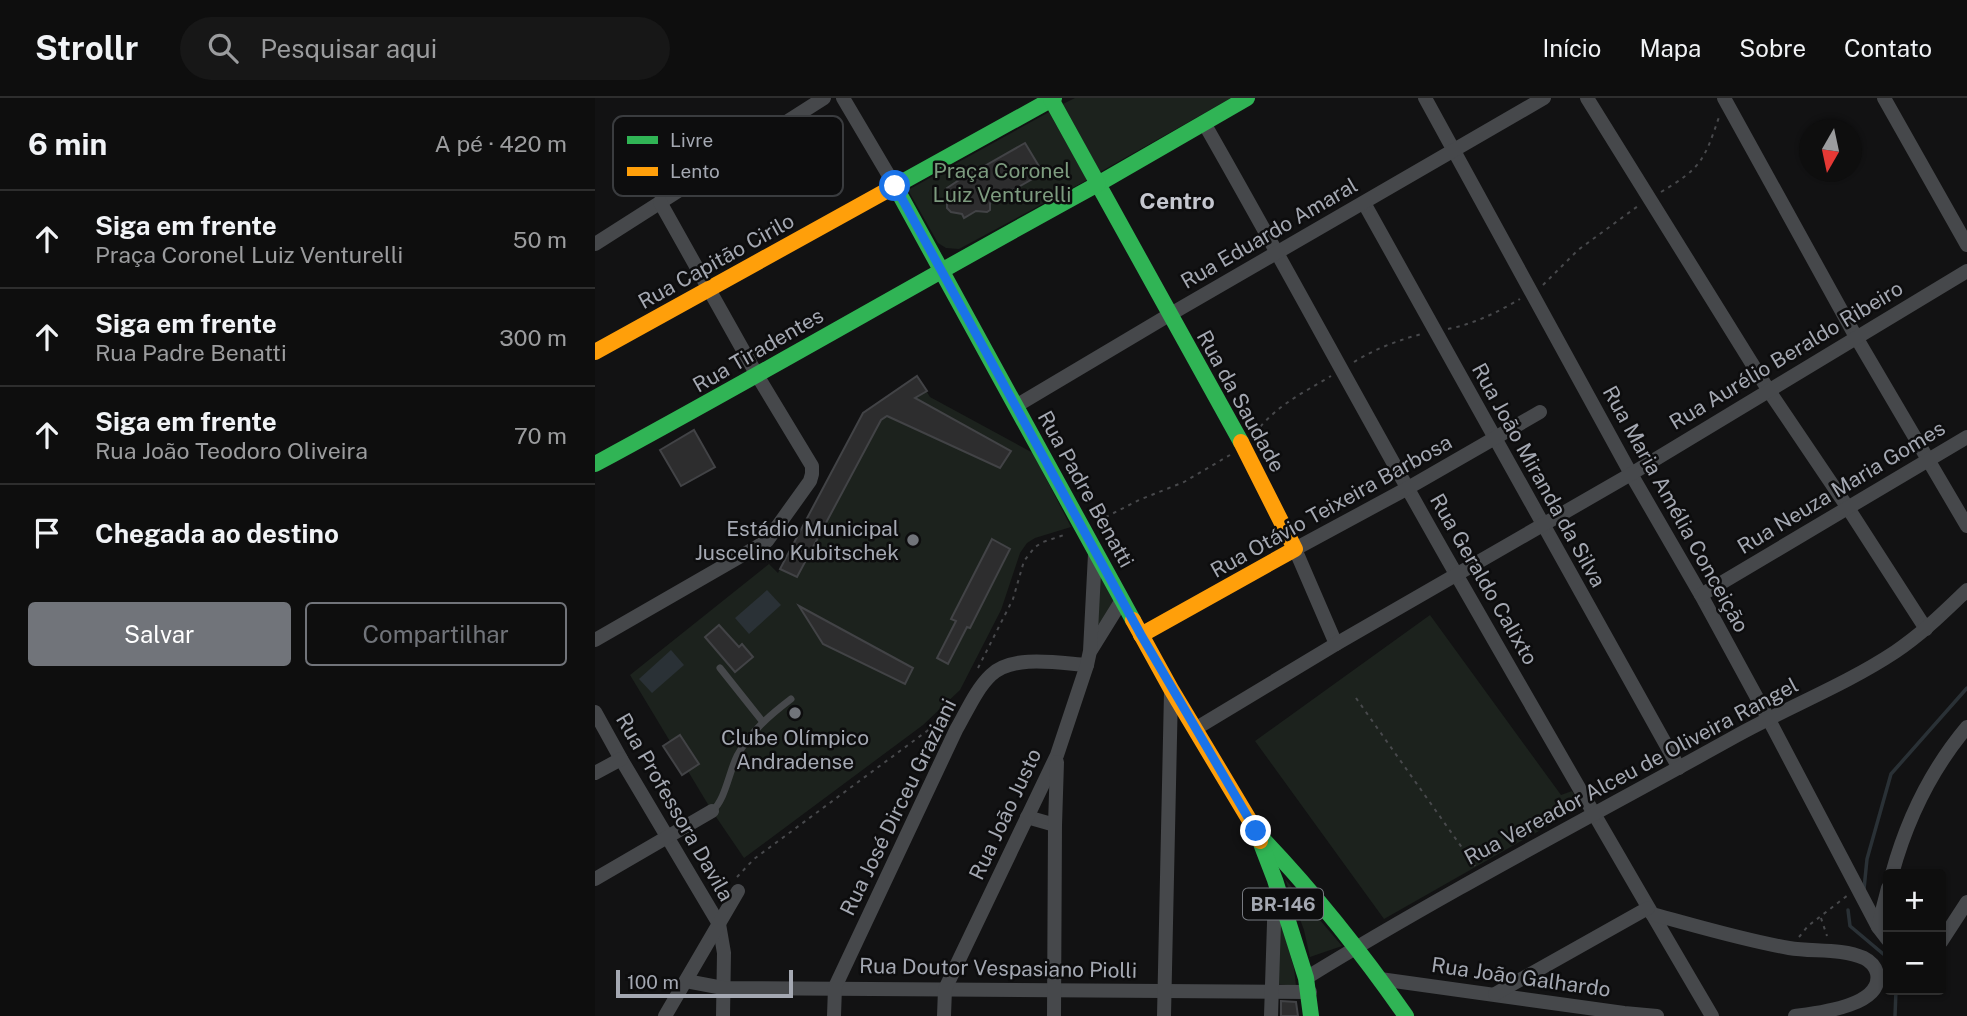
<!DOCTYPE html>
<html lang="pt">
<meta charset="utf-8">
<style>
body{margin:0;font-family:"Public Sans",sans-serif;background:#171717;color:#f1f3f6}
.controls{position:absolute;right:21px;bottom:21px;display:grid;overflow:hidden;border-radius:7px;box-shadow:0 2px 5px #0004}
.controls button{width:63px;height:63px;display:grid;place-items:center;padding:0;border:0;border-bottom:2px solid #2e2e2e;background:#0e0e0e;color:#f1f3f6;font:35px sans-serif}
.compass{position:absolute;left:1204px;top:21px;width:63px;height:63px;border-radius:50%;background:#0e0e0e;box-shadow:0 2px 5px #0004;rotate:189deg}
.scale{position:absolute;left:21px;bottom:18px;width:177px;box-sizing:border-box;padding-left:7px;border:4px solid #a4a8b2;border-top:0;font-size:19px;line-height:24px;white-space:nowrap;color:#a4a8b2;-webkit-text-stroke:5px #0d0d0e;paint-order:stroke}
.stop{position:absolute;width:21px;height:21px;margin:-16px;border:5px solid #1a73e8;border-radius:50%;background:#fff}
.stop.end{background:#1a73e8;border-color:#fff;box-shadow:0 2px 7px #0008}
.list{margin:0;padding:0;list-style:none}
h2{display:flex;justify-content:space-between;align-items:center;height:91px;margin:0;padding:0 28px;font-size:30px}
h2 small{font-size:23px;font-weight:400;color:#9b9c9e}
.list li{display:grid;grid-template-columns:46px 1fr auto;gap:21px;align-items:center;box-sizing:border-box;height:98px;padding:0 28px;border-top:2px solid #2e2e2e}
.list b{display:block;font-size:26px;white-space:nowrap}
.list p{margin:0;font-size:23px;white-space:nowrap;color:#9b9c9e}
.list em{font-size:23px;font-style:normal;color:#9b9c9e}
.actions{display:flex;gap:14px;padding:21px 28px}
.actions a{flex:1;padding:16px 0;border:2px solid #71747a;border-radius:7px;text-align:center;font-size:24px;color:#71747a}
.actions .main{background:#71747a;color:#fff}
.icon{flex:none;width:38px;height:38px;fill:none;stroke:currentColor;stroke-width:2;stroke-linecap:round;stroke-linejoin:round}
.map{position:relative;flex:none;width:1372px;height:918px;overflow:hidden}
header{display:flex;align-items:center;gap:42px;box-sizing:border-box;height:98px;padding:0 35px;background:#0e0e0e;border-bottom:2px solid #2e2e2e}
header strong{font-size:33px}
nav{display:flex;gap:38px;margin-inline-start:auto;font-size:24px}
.search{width:490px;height:63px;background:#171717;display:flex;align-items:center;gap:18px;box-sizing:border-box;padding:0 24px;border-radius:38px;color:#9b9c9e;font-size:26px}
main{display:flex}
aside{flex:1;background:#0e0e0e}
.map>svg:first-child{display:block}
.green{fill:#1c221d}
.water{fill:#2a3136}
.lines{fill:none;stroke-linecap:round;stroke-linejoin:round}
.stream{stroke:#2a3136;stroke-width:3.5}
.building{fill:#2d2d2e;stroke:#424346;stroke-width:2}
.path{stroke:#48494c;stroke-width:2;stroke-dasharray:3.5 5;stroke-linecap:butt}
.lane{stroke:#46484b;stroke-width:7}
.street{stroke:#46484b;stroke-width:14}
.fast{stroke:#30b455;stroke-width:16}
.slow{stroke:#ff9f0a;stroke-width:16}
.route{stroke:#1a73e8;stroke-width:9}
.poi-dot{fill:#71747a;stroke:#0d0d0e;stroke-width:2.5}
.labels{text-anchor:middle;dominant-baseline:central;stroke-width:5;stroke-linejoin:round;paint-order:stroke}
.shield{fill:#0d0d0e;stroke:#777a81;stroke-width:2}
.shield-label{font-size:19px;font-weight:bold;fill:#a4a8b2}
.park-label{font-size:21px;fill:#7d9b7f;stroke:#0d0d0e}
.street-label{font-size:21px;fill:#a4a8b2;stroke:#0d0d0e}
.poi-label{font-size:21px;fill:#a4a8b2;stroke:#0d0d0e;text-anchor:end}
.neighbourhood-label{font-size:23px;font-weight:bold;fill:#c5c7cf;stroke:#0d0d0e}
.key{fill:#0d0d0e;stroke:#3a3c3f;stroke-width:2}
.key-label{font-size:19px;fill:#a4a8b2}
</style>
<header>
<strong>Strollr</strong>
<div class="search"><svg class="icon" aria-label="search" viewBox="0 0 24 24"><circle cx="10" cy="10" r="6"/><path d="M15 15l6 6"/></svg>Pesquisar aqui</div>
<nav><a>Início</a><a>Mapa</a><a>Sobre</a><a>Contato</a></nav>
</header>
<main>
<aside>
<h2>6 min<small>A pé · 420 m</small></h2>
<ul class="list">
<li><svg class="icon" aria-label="ahead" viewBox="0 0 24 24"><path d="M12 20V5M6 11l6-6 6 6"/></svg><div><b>Siga em frente</b><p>Praça Coronel Luiz Venturelli</p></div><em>50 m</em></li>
<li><svg class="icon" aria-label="ahead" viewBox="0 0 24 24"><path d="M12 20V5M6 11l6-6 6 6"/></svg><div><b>Siga em frente</b><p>Rua Padre Benatti</p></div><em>300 m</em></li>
<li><svg class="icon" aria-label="ahead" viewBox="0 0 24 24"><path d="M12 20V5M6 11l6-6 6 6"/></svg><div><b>Siga em frente</b><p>Rua João Teodoro Oliveira</p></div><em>70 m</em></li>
<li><svg class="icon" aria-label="arrive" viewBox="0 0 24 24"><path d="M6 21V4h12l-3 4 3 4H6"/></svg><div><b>Chegada ao destino</b></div></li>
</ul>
<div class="actions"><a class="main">Salvar</a><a>Compartilhar</a></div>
</aside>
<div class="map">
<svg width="1372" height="918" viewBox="0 0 1372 918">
<rect width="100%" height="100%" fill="#121213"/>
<g class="green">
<polygon points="480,0 636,0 505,74 468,6"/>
<polygon points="454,14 492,82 364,151 351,150 343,145 313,92"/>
<polygon points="322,278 335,299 438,355 476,429 440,440 432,445 425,455 406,512 365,592 328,627 149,760 117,713 35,577 174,466 183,475 268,315"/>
<polygon points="504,476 519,503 500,532"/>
<polygon points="835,517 966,697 977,693 986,709 789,821 660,643"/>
<polygon points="690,781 747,848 715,859 709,832"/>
<polygon points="682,811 699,870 701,888 683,886"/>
</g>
<g class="water">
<polygon points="172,492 186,507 154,536 140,520"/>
<polygon points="76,552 89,567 57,595 44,581"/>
</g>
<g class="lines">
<g class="stream">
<polyline points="1269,791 1272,761 1296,676 1372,590"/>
<polyline points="1253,812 1255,828 1293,860"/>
<polyline points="1300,918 1301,892"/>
</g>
</g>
<g class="building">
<polygon points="430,45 448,75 395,105 395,112 392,114 381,113 369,120 367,116 356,114 352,110 352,101 356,97 352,90 364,82 367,72 372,71 379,74"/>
<polygon points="322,278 332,293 320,300 416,353 405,370 292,318 286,322 202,479 185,471 268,315"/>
<polygon points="99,332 120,369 86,388 65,352"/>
<polygon points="397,441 415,451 375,530 372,529 353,566 342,560 361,523 356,521"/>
<polygon points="204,508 318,570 310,586 228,546"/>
<polygon points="124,527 144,549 147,546 158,559 140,574 110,539"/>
<polygon points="85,637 104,666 87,677 68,648"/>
<polygon points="686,903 701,904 703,918 686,918"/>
</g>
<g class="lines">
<g class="path">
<path d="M1066,94c40,-24 43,-31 58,-75"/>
<polyline points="948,187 983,152 1043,108"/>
<path d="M853,231c26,-5 50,-17 72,-30"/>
<path d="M759,264c21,-13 44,-22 68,-28"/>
<path d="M660,335c22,-28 46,-39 76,-57"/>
<polyline points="503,423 544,402 589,384 635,357"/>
<polyline points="383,570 418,501 429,463 440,449 448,444 472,436"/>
<polyline points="761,600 880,768"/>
<polyline points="142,779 159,761 332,633 359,607"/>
<polyline points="1226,820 1232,838"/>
<polyline points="1204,839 1213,828 1253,797"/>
</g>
<g class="lane">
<polyline points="125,570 168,624"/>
<path d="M117,713c13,-10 17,-39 25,-55 13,-24 33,-41 54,-57"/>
</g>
<g class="street">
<polyline points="248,0 300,88"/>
<polyline points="830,0 1036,376 1106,497 1173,620 1283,829 1293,842"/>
<polyline points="992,0 1174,293 1253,410 1331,531"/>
<polyline points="1129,0 1261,239 1372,428"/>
<polyline points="1289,0 1372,147"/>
<path d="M609,25c84,147 164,297 248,444 86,150 172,300 260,449"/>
<polyline points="769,105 1084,670"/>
<polyline points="0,146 229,0"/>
<polyline points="421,308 574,217 949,0"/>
<polyline points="1106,497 1372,339"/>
<polyline points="0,542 172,443 215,383 217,376 217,368 162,277 65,104"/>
<polyline points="741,546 700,451 813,390 945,314"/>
<polyline points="496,552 527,502"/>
<polyline points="0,614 26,661 124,826 129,855 128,918"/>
<polyline points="600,631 741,546 1036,376 1372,173"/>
<polyline points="0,675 26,661"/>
<polyline points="432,719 460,727"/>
<path d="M1297,776c15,-55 38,-103 75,-147"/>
<polyline points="0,781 117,713"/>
<path d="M1057,816c45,12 91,26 137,34 24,4 52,0 75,10 6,3 11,8 13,15 7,33 -60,40 -82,43"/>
<polyline points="1283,829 1293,790"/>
<polyline points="1346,844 1372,804"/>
<path d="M711,880c140,-86 286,-162 430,-242 52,-29 109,-51 159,-84 27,-18 49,-40 72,-62"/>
<polyline points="785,881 1029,915 1062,918"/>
<polyline points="91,883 128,890 715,894"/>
<polyline points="900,896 1053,810"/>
<polyline points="70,918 143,793"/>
<path d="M239,918l1,-29 121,-257c10,-17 20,-41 35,-55 22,-21 68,-12 96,-10"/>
<polyline points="349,918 350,891 462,657 492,567 495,553 500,456"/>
<polyline points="459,918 460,727 462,664"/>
<polyline points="569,918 576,594"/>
<polyline points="676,918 680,794"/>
</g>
<g class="fast">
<polyline points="459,0 300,88 538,522"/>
<polyline points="646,344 503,86 652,0"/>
<path d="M0,366c169,-91 334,-188 503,-280l-47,-85"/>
<path d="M664,737c54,56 103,118 147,181"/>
<polyline points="665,743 680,782 711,880 716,918"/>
</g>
<g class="slow">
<polyline points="0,254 300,88"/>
<polyline points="538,522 576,591 661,733 665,743"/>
<polyline points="546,537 700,451 646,344"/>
</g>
</g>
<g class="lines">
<polyline class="route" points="300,88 546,537 661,733"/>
</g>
<g class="poi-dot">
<circle cx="318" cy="442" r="7"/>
<circle cx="200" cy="615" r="7"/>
</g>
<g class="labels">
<rect class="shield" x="648" y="790.5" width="80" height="31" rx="5"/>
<g class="shield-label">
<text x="688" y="806">BR-146</text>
</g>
<g class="park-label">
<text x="407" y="72">Praça Coronel<tspan x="407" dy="24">Luiz Venturelli</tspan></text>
</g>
<g class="street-label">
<text transform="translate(674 135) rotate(-30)">Rua Eduardo Amaral</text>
<text transform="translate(121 163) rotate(-29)">Rua Capitão Cirilo</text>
<text transform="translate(163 252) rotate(-30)">Rua Tiradentes</text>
<text transform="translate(1191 257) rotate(-31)">Rua Aurélio Beraldo Ribeiro</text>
<text transform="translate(646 303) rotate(61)">Rua da Saudade</text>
<text transform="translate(944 377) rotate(61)">Rua João Miranda da Silva</text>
<text transform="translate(1246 389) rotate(-31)">Rua Neuza Maria Gomes</text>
<text transform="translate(491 391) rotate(61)">Rua Padre Benatti</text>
<text transform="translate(736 408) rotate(-29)">Rua Otávio Teixeira Barbosa</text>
<text transform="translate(1081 411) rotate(61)">Rua Maria Amélia Conceição</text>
<text transform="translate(889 481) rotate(60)">Rua Geraldo Calixto</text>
<text transform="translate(1036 673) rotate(-28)">Rua Vereador Alceu de Oliveira Rangel</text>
<text transform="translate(80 709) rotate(60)">Rua Professora Davila</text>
<text transform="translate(303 709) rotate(-64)">Rua José Dirceu Graziani</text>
<text transform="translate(410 716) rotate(-65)">Rua João Justo</text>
<text transform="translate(403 870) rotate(1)">Rua Doutor Vespasiano Piolli</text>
<text transform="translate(926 879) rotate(8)">Rua João Galhardo</text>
</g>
<g class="poi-label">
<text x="304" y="430">Estádio Municipal<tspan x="304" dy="24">Juscelino Kubitschek</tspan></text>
<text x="200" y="639" text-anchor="middle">Clube Olímpico<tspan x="200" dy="24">Andradense</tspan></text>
</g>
<g class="neighbourhood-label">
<text x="582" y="102">Centro</text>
</g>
</g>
<rect x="18" y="18" width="230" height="80" rx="10" class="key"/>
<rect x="32" y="38" width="31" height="8" fill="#30b455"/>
<rect x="32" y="69" width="31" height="9" fill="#ff9f0a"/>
<g class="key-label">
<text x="75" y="49">Livre</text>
<text x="75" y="80">Lento</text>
</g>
</svg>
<div class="controls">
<button>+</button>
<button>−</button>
</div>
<svg class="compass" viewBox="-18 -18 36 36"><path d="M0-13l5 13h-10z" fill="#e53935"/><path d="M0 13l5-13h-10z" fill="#9b9c9e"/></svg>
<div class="scale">100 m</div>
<div class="stop" style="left:300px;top:88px"></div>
<div class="stop end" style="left:661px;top:733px"></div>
</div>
</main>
